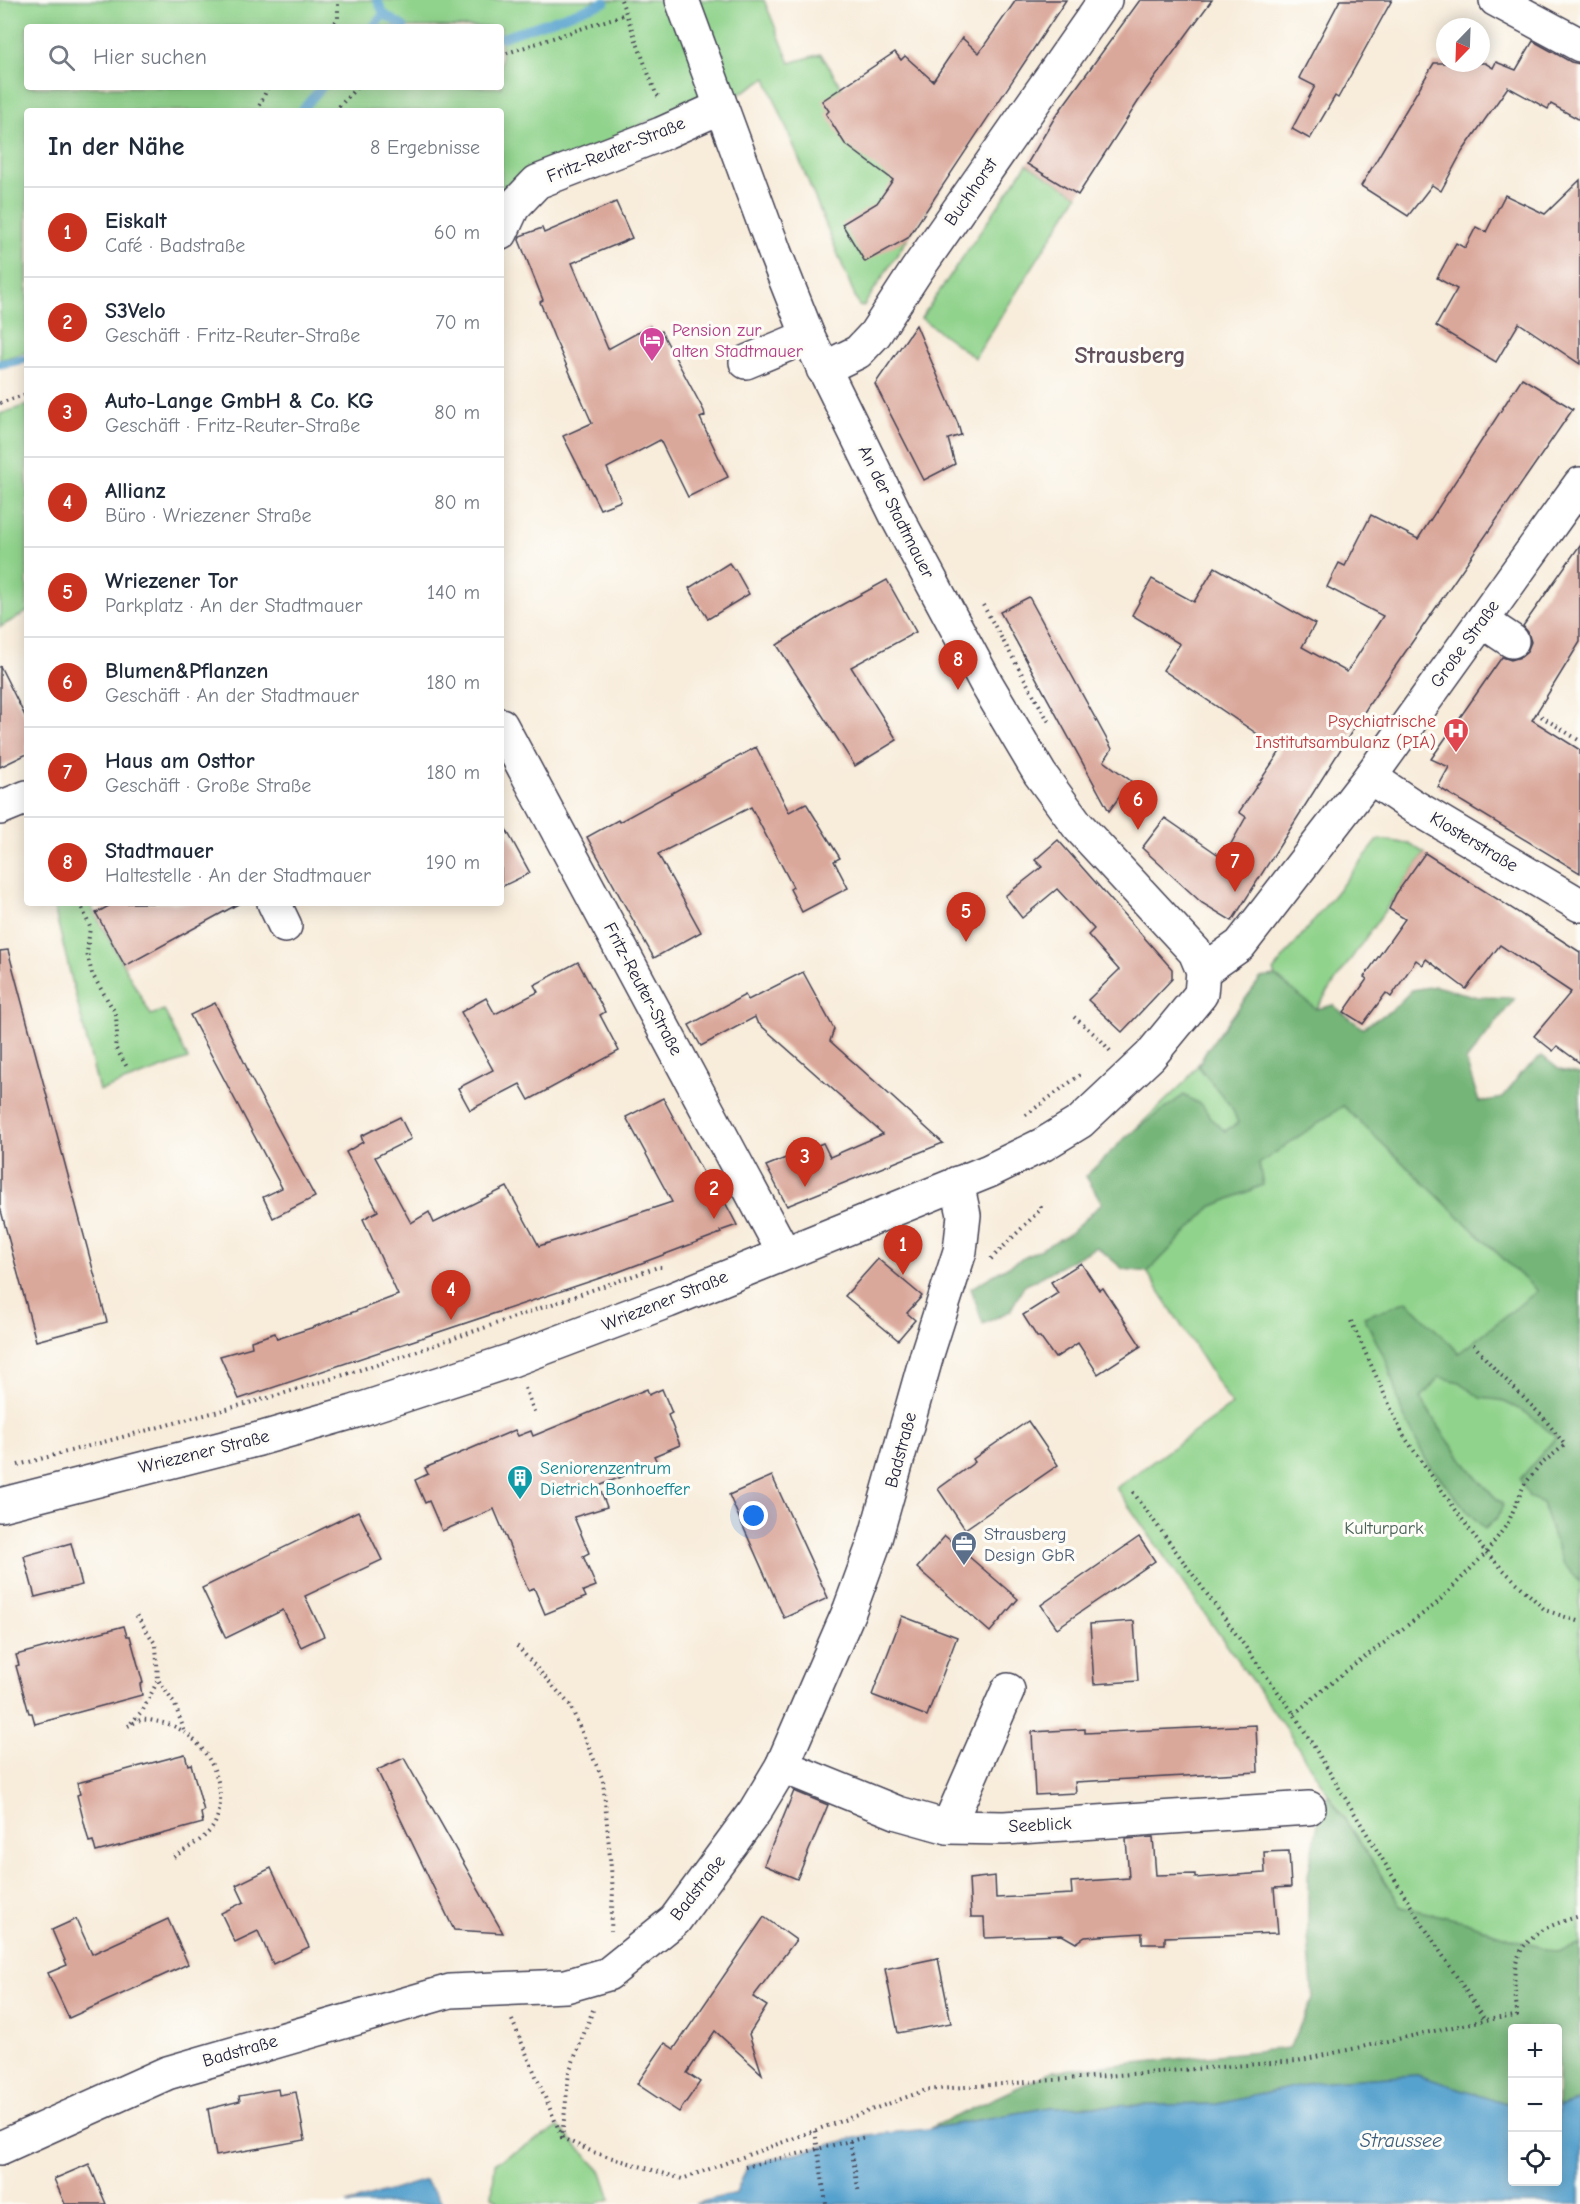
<!DOCTYPE html>
<html lang="de">
<meta charset="utf-8">
<style>
body{margin:0;font-family:"Comic Neue",sans-serif;background:#f2f2f3;color:#1f2937}
.controls{position:absolute;right:18px;bottom:18px;display:grid;overflow:hidden;border-radius:6px;box-shadow:0 3px 15px #0003}
.controls button{width:54px;height:54px;display:grid;place-items:center;padding:0;border:0;border-bottom:2px solid #e0e1e3;background:#fff;color:#1f2937;font:30px sans-serif}
.compass{position:absolute;left:1436px;top:18px;width:54px;height:54px;border-radius:50%;background:#fff;box-shadow:0 3px 15px #0003;rotate:203deg}
.you{position:absolute;left:754px;top:1516px;width:21px;height:21px;margin:-15px;border:4px solid #fff;border-radius:50%;background:#1a73e8;box-shadow:0 0 0 9px #1a73e833}
.badge{display:grid;place-items:center;width:39px;height:39px;border-radius:50%;background:#c8321e;color:#fff;font-size:20px;font-weight:700}
.pin{position:absolute;translate:-50% -50px;filter:drop-shadow(0 2px 3px #0008)}
.pin::after{content:'';position:absolute;top:32px;width:21px;height:18px;background:inherit;clip-path:polygon(0 0,100% 0,50% 100%)}
.list{margin:0;padding:0;list-style:none}
h2{display:flex;justify-content:space-between;align-items:center;height:78px;margin:0;padding:0 24px;font-size:26px}
h2 small{font-size:20px;font-weight:400;color:#747a83}
.list li{display:grid;grid-template-columns:39px 1fr auto;gap:18px;align-items:center;box-sizing:border-box;height:90px;padding:0 24px;border-top:2px solid #e0e1e3}
.list b{display:block;font-size:22px;white-space:nowrap}
.list p{margin:0;font-size:20px;white-space:nowrap;color:#747a83}
.list em{font-size:20px;font-style:normal;color:#747a83}
.icon{flex:none;width:33px;height:33px;fill:none;stroke:currentColor;stroke-width:2;stroke-linecap:round;stroke-linejoin:round}
.map{position:relative;flex:none;width:1580px;height:2204px;overflow:hidden}
.search{position:absolute;background:#fff;box-shadow:0 3px 15px #0003;left:24px;top:24px;width:480px;height:66px;display:flex;align-items:center;gap:15px;box-sizing:border-box;padding:0 21px;border-radius:6px;color:#747a83;font-size:22px}
.panel{position:absolute;background:#fff;box-shadow:0 3px 15px #0003;left:24px;top:108px;width:480px;height:798px;border-radius:6px}
.map>svg:first-child{display:block}
.green{fill:#90d38c;stroke:#597a64;stroke-width:1.5;fill-rule:evenodd}
.forest{fill:#74b578;stroke:#4b6c5a;stroke-width:1.5}
.water{fill:#56a2ce;stroke:#3c6284;stroke-width:1.5}
.lines{fill:none;stroke-linecap:round;stroke-linejoin:round}
.stream{stroke:#56a2ce;stroke-width:9}
.building{fill:#daa89b}
.minor-casing{stroke:#424053;stroke-width:36}
.path{stroke:#424053;stroke-width:4;stroke-dasharray:1.5 4.5;stroke-linecap:butt}
.minor{stroke:#fff;stroke-width:33}
.labels{text-anchor:middle;dominant-baseline:central;stroke-width:6;stroke-linejoin:round;paint-order:stroke}
.street-label{font-size:18px;fill:#22223b;stroke:#fdfcf7}
.hotel-label{font-size:18px;fill:#b23c85;stroke:#fdfcf7;text-anchor:start}
.health-label{font-size:18px;fill:#be3a42;stroke:#fdfcf7;text-anchor:end}
.culture-label{font-size:18px;fill:#0d838f;stroke:#fdfcf7;text-anchor:start}
.park-label{font-size:18px;fill:#486057;stroke:#fdfcf7}
.service-label{font-size:18px;fill:#4e5e75;stroke:#fdfcf7;text-anchor:start}
.water-label{font-size:20px;font-style:italic;fill:#395c7d;stroke:#fdfcf7}
.district-label{font-size:24px;font-weight:bold;fill:#62515d;stroke:#fdfcf7}
</style>
<div class="map">
<svg width="1580" height="2204" viewBox="0 0 1580 2204">
<rect width="100%" height="100%" fill="#fdfcf7"/>
<filter id="ink" filterUnits="userSpaceOnUse"><feTurbulence type="fractalNoise" baseFrequency=".0167" numOctaves="2"/><feDisplacementMap in="SourceGraphic" scale="12" xChannelSelector="R" yChannelSelector="G"/><feConvolveMatrix kernelMatrix="1 2 1 2 8 2 1 2 1" color-interpolation-filters="sRGB"/></filter>
<filter id="wash" filterUnits="userSpaceOnUse"><feTurbulence type="fractalNoise" baseFrequency=".008" numOctaves="4" result="noise"/><feDisplacementMap in="SourceGraphic" scale="24" xChannelSelector="R" yChannelSelector="G"/><feGaussianBlur stdDeviation="1.35" result="paint"/><feColorMatrix in="noise" values="0 0 0 0 0 0 0 0 0 0 0 0 0 0 0 0 0 1.4 0 .05"/><feComposite in="paint" operator="in"/></filter>
<g filter="url(#wash)">
<rect width="100%" height="100%" fill="#f8ecda"/>
<g class="green">
<path d="M0,0h764l26,63 31,-9 21,34 101,96 -80,123 -4,-1 -93,-228 -42,25 -79,19 -55,39 -40,15 -49,57v-122h-474v241l-27,8zM27,27h474v60h-474z"/>
<polygon points="1027,164 1078,195 975,358 921,318"/>
<polygon points="27,405 27,612 0,627 0,414"/>
<polygon points="1379,839 1409,844 1425,853 1316,1009 1275,976 1273,971"/>
<polygon points="53,903 89,903 151,1015 164,1010 188,1059 99,1091"/>
<polygon points="1261,978 1580,1221 1580,2100 1558,2107 1558,2028 1512,2028 1483,2032 1286,1729 1116,1488 1232,1405 1086,1176 1186,1081"/>
<polygon points="559,2127 602,2172 611,2199 595,2204 501,2204 492,2196 495,2163"/>
</g>
<g class="forest">
<path d="M1275,976l41,33 17,-4 29,23 30,-18 20,-20 23,-4 43,11 37,1 -49,63 13,41 24,-4 17,-24 22,-18 18,14 20,4v508l-17,-19 -21,-60 -13,-6 -9,-18 36,-42 -31,-25 -25,-12 -20,-2 -20,-16 -21,-5 -18,21c22,38 51,77 82,107l-5,12 -13,12 -18,-18 -40,-49 -25,-49 -14,-48 -24,-48 43,-16 52,52 78,-62 -194,-185 -84,58 4,21 -52,22 -63,65 -25,-3 -26,-22 -73,39 -14,25 -27,13 -12,-36 43,-25 54,-28 34,-32 -16,-27 41,-40 57,-41 19,11 8,13 14,12 13,-8 -6,-15 -34,-42 9,-16 54,-72z"/>
<polygon points="1328,1794 1402,1907 1464,1921 1497,1934 1557,1952 1580,1946 1580,2100 1558,2107 1558,2028 1512,2028 1512,2105 1417,2075 1316,2082 1217,2104 1051,2107 928,2129 1053,2071 1289,2048 1313,1999 1308,1936 1308,1875 1319,1818"/>
</g>
<g class="water">
<polygon points="1417,2075 1512,2105 1512,2182 1558,2182 1558,2107 1580,2100 1580,2204 694,2204 736,2193 748,2165 868,2135 928,2129 1051,2107 1217,2104 1316,2082"/>
<polygon points="425,2180 443,2204 347,2204"/>
</g>
<g class="lines">
<g class="stream">
<polyline points="384,14 404,27"/>
<polyline points="373,27 384,14 377,0"/>
<polyline points="501,38 605,2"/>
<polyline points="301,111 322,87"/>
<polyline points="0,364 27,359"/>
</g>
</g>
<g id="blocks">
<g class="building">
<polygon points="1016,0 1066,0 908,238 865,262 842,224 877,203 893,180 845,144 826,114 829,111 822,101 895,52 901,60 905,56 933,81 962,38 979,53"/>
<polygon points="1140,0 1212,0 1143,94 1078,195 1027,164 1055,117"/>
<polygon points="1340,0 1392,0 1338,98 1335,96 1310,139 1292,129 1315,86 1299,78"/>
<polygon points="1533,41 1571,62 1580,64 1580,120 1551,104 1548,109 1508,87 1462,152 1441,191 1432,185 1408,216 1361,186 1434,63 1485,63 1493,68 1496,62 1516,70"/>
<polygon points="1580,180 1580,364 1519,323 1496,362 1436,326 1457,289 1437,278 1456,243 1465,248 1476,227 1486,232 1505,195 1545,214"/>
<polygon points="616,202 632,238 572,263 608,349 650,326 655,335 661,331 704,411 705,416 700,418 728,477 688,497 660,440 607,468 621,501 600,509 563,436 592,423 554,337 540,302 543,300 519,240 520,236 542,228 544,233"/>
<polygon points="916,325 958,424 961,435 948,439 955,464 924,480 875,384"/>
<polygon points="1522,378 1573,409 1368,706 1232,921 1202,903 1142,848 1165,818 1223,858 1246,817 1239,812 1281,750 1163,670 1180,644 1132,615 1152,579 1194,602 1215,567 1315,624 1302,647 1347,672 1383,616 1327,587 1339,563 1345,566 1371,515 1418,539"/>
<polygon points="1580,545 1580,642 1532,720 1580,750 1580,873 1438,787 1449,767 1431,759 1502,657 1511,660 1521,657 1527,652 1531,642 1528,632 1523,626"/>
<polygon points="729,563 734,570 735,569 749,594 708,619 689,588"/>
<polygon points="887,580 916,632 851,667 897,740 855,766 777,645 825,614"/>
<polygon points="1029,597 1112,749 1104,761 1131,781 1109,811 1000,612"/>
<polygon points="0,666 27,720 27,754 0,767"/>
<polygon points="756,747 789,812 806,803 840,858 834,861 848,888 802,912 790,889 793,887 751,807 658,854 701,932 654,958 587,837 618,820 619,822"/>
<polygon points="501,820 530,873 501,887"/>
<polygon points="1058,840 1172,969 1172,979 1122,1032 1088,1000 1119,970 1088,935 1094,929 1057,889 1022,918 1005,896 1042,867 1035,860"/>
<polygon points="1425,853 1580,952 1580,1063 1557,1046 1553,1051 1534,1036 1571,992 1500,945 1466,989 1426,959 1423,965 1416,960 1391,997 1386,993 1363,1024 1344,1012 1367,979 1364,977 1405,919 1389,909 1396,894"/>
<polygon points="114,903 240,903 125,966 96,913"/>
<polygon points="8,950 107,1322 36,1341 0,1207 0,951"/>
<polygon points="578,962 605,1012 600,1015 619,1051 529,1100 520,1084 470,1110 458,1088 493,1070 461,1012 486,998 495,1014 538,992 534,985"/>
<polygon points="803,972 834,1029 830,1041 943,1143 787,1206 766,1166 823,1143 830,1157 883,1134 757,1022 755,1017 701,1046 689,1025 745,995 748,1000"/>
<polygon points="215,1003 248,1070 247,1071 315,1197 273,1218 263,1197 282,1188 190,1015"/>
<polygon points="663,1098 714,1193 719,1191 737,1225 720,1231 721,1233 618,1272 239,1399 220,1356 252,1347 251,1341 275,1333 277,1339 311,1328 398,1295 363,1219 378,1211 346,1152 363,1142 361,1136 400,1117 411,1139 375,1157 411,1223 429,1212 434,1223 507,1187 539,1246 672,1202 626,1117"/>
<polygon points="878,1259 922,1296 907,1313 915,1320 898,1340 845,1296"/>
<polygon points="1081,1263 1099,1290 1103,1288 1141,1346 1098,1374 1078,1343 1055,1358 1040,1337 1037,1337 1023,1315 1058,1293 1051,1282"/>
<polygon points="647,1389 649,1395 662,1389 672,1413 668,1415 680,1445 654,1456 657,1462 599,1486 607,1507 574,1517 589,1553 583,1556 596,1586 583,1591 586,1597 545,1614 534,1588 528,1590 494,1509 442,1531 429,1501 425,1503 415,1480 428,1474 425,1468 515,1430 518,1436 531,1431 533,1436"/>
<polygon points="1028,1421 1058,1465 965,1529 938,1489 975,1462 973,1459"/>
<polygon points="772,1476 828,1598 784,1618 729,1495"/>
<polygon points="358,1511 382,1560 305,1596 324,1636 301,1647 283,1610 226,1638 202,1588"/>
<polygon points="945,1536 1018,1599 990,1632 917,1568"/>
<polygon points="1139,1537 1155,1561 1057,1628 1041,1605"/>
<polygon points="71,1543 82,1585 35,1597 24,1556"/>
<polygon points="902,1616 957,1637 927,1716 872,1695"/>
<polygon points="1134,1621 1138,1681 1094,1684 1090,1624"/>
<polygon points="124,1626 127,1636 130,1636 143,1683 140,1684 142,1695 35,1724 32,1713 29,1713 16,1666 19,1665 16,1655"/>
<polygon points="1256,1725 1258,1772 1075,1782 1076,1793 1035,1795 1032,1732 1085,1729 1085,1733"/>
<polygon points="185,1754 188,1765 191,1764 204,1811 201,1813 203,1823 96,1852 93,1841 89,1842 77,1795 80,1794 77,1783"/>
<polygon points="404,1758 503,1933 454,1930 377,1770"/>
<polygon points="794,1791 828,1805 797,1879 764,1865"/>
<polygon points="1153,1837 1156,1875 1195,1874 1195,1878 1265,1873 1264,1852 1289,1851 1291,1887 1274,1888 1278,1933 1165,1937 1165,1944 1142,1944 1142,1933 1085,1937 1076,1943 1062,1935 985,1938 984,1917 971,1917 969,1879 995,1876 996,1898 1072,1894 1071,1882 1129,1878 1126,1839"/>
<polygon points="271,1868 309,1947 273,1964 258,1931 235,1942 221,1913 244,1902 236,1885"/>
<polygon points="764,1917 796,1940 753,1997 767,2006 749,2034 762,2074 715,2031 687,2073 700,2082 679,2112 637,2084 665,2043 674,2049"/>
<polygon points="76,1919 92,1954 168,1919 188,1964 69,2018 48,1973 67,1965 52,1930"/>
<polygon points="938,1958 951,2023 898,2033 885,1969"/>
<polygon points="278,2089 279,2095 296,2092 305,2140 216,2156 208,2109 240,2101 239,2096"/>
<polygon points="89,2164 106,2204 65,2204 54,2179"/>
</g>
</g>
</g>
<g filter="url(#ink)">
<use href="#blocks" fill-opacity="0" stroke="#424053" stroke-width="1.5"/>
<g class="lines">
<defs>
<g id="minor">
<polyline points="1496,0 1580,45"/>
<polyline points="501,233 513,207 537,182 661,134 721,107"/>
<polyline points="746,362 808,336"/>
<polyline points="823,369 858,352 875,334 916,271 1105,0"/>
<polyline points="1482,621 1512,641"/>
<polyline points="501,725 784,1253"/>
<polyline points="1370,777 1410,804 1580,905"/>
<polyline points="0,808 27,797"/>
<polyline points="274,903 285,926"/>
<polyline points="1203,971 1240,945 1370,777 1580,484"/>
<polyline points="0,1505 259,1439 353,1412 512,1360 668,1301 989,1171 1044,1144 1080,1122 1150,1056 1201,994 1203,971 1195,952 1078,826 1040,774 986,683 897,517 808,336 775,253 682,0"/>
<polyline points="782,1766 898,1813 948,1827 1004,1828 1309,1808"/>
<polyline points="948,1827 1008,1690"/>
<polyline points="0,2148 167,2073 450,1991 566,1986 608,1974 675,1920 755,1811 782,1766 850,1609 873,1546 928,1351 960,1251 964,1215 957,1183"/>
</g>
</defs>
<use href="#minor" class="minor-casing"/>
<g class="path">
<polyline points="621,0 656,94 661,99"/>
<polyline points="331,27 338,19 338,0"/>
<polyline points="501,55 626,14"/>
<polyline points="257,111 268,87"/>
<polyline points="335,111 357,87"/>
<polyline points="0,403 27,394"/>
<polyline points="983,605 1050,724"/>
<polyline points="1536,713 1580,741"/>
<polyline points="80,903 90,927 87,953 92,974 116,1014 117,1034 115,1047 127,1067"/>
<polyline points="1074,1017 1100,1039 1111,1052"/>
<polyline points="1026,1115 1080,1075"/>
<polyline points="991,1259 1039,1211 1043,1202"/>
<polyline points="1351,1321 1403,1435 1486,1553 1545,1610 1580,1622"/>
<polyline points="525,1388 535,1414"/>
<polyline points="18,1465 275,1396 389,1361 658,1267 664,1267"/>
<polyline points="1133,1492 1294,1714 1417,1916 1485,2020"/>
<polyline points="517,1646 570,1705 603,1780 613,1890 611,1931"/>
<polyline points="159,1681 175,1705 184,1730"/>
<polyline points="1294,1714 1341,1675 1436,1604 1486,1553 1508,1523 1524,1485 1539,1466 1565,1445 1543,1417 1493,1367 1472,1343"/>
<polyline points="131,1723 143,1710 158,1680 156,1645 136,1615"/>
<path d="M128,1726c4,-2 9,-5 13,-6 6,-1 13,1 18,2 42,6 74,62 56,101 -7,15 -29,26 -43,35"/>
<path d="M593,2010l-24,62 -7,66 31,14 89,27 244,-89 371,-29 188,-41 32,-4c0,-16 -5,-36 -1,-52 7,-31 37,-40 64,-48"/>
<polyline points="512,2020 562,2137"/>
<polyline points="815,2131 826,2204"/>
<polyline points="850,2141 859,2194"/>
<polyline points="745,2167 866,2137"/>
</g>
<use href="#minor" class="minor"/>
</g>
</g>
<defs>
<symbol id="hotel-pin" viewBox="-11 -11 22 30"><path d="M0 17L-7.5 6A9.5 9.5 0 1 1 7.5 6Z" fill="#d1479c" stroke="#fdfcf7"/><path d="M-6-4.5h1.5V1H6V5H4.5V3h-9V5H-6ZM-4 0a1.8 1.8 0 1 1 3.6 0ZM.5 0V-2.5h3Q6-2.5 6 0Z" fill="#fff"/></symbol>
<symbol id="hospital-pin" viewBox="-11 -11 22 30"><path d="M0 17L-7.5 6A9.5 9.5 0 1 1 7.5 6Z" fill="#e0444e" stroke="#fdfcf7"/><path d="M-5-5h3v3.5h4V-5h3V5h-3V1.5h-4V5h-3Z" fill="#fff"/></symbol>
<symbol id="building-pin" viewBox="-11 -11 22 30"><path d="M0 17L-7.5 6A9.5 9.5 0 1 1 7.5 6Z" fill="#0f9aa8" stroke="#fdfcf7"/><path d="M-4-6H4V6H1V3H-1V6H-4ZM-2.5-4.3h1.7v1.8h-1.7ZM.8-4.3h1.7v1.8H.8ZM-2.5-1h1.7V.8h-1.7ZM.8-1h1.7V.8H.8Z" fill="#fff"/></symbol>
<symbol id="office-pin" viewBox="-11 -11 22 30"><path d="M0 17L-7.5 6A9.5 9.5 0 1 1 7.5 6Z" fill="#5c6f8a" stroke="#fdfcf7"/><path d="M-6-3h4V-5.5h4V-3h4V5H-6ZM-1-4.5V-3h2v-1.5ZM-6 0V1H6V0Z" fill="#fff"/></symbol>
</defs>
<g fill-rule="evenodd">
<use href="#hotel-pin" x="637" y="325" width="30" height="40"/>
<use href="#hospital-pin" x="1441" y="716" width="30" height="40"/>
<use href="#building-pin" x="505" y="1463" width="30" height="40"/>
<use href="#office-pin" x="949" y="1529" width="30" height="40"/>
</g>
<g class="labels">
<g class="street-label">
<text transform="translate(616 150) rotate(-22)">Fritz-Reuter-Straße</text>
<text transform="translate(971 192) rotate(-55)">Buchhorst</text>
<text transform="translate(896 512) rotate(63)">An der Stadtmauer</text>
<text transform="translate(1465 644) rotate(-54)">Große Straße</text>
<text transform="translate(1474 842) rotate(31)">Klosterstraße</text>
<text transform="translate(643 989) rotate(62)">Fritz-Reuter-Straße</text>
<text transform="translate(665 1301) rotate(-22)">Wriezener Straße</text>
<text transform="translate(901 1450) rotate(-75)">Badstraße</text>
<text transform="translate(204 1452) rotate(-14)">Wriezener Straße</text>
<text transform="translate(1040 1825) rotate(-3)">Seeblick</text>
<text transform="translate(698 1888) rotate(-52)">Badstraße</text>
<text transform="translate(240 2051) rotate(-16)">Badstraße</text>
</g>
<g class="hotel-label">
<text x="672" y="330">Pension zur<tspan x="672" dy="21">alten Stadtmauer</tspan></text>
</g>
<g class="health-label">
<text x="1436" y="721">Psychiatrische<tspan x="1436" dy="21">Institutsambulanz (PIA)</tspan></text>
</g>
<g class="culture-label">
<text x="540" y="1468">Seniorenzentrum<tspan x="540" dy="21">Dietrich Bonhoeffer</tspan></text>
</g>
<g class="park-label">
<text x="1384" y="1528">Kulturpark</text>
</g>
<g class="service-label">
<text x="984" y="1534">Strausberg<tspan x="984" dy="21">Design GbR</tspan></text>
</g>
<g class="water-label">
<text x="1401" y="2140">Straussee</text>
</g>
<g class="district-label">
<text x="1130" y="355">Strausberg</text>
</g>
</g>
</svg>
<div class="controls">
<button>+</button>
<button>−</button>
<button><svg class="icon" aria-label="locate" viewBox="0 0 24 24"><circle cx="12" cy="12" r="6"/><path d="M12 2v4M12 18v4M2 12h4M18 12h4"/></svg></button>
</div>
<svg class="compass" viewBox="-18 -18 36 36"><path d="M0-13l5 13h-10z" fill="#e53935"/><path d="M0 13l5-13h-10z" fill="#747a83"/></svg>
<div class="you"></div>
<div class="pin badge" style="left:903px;top:1275px">1</div>
<div class="pin badge" style="left:714px;top:1219px">2</div>
<div class="pin badge" style="left:805px;top:1187px">3</div>
<div class="pin badge" style="left:451px;top:1320px">4</div>
<div class="pin badge" style="left:966px;top:942px">5</div>
<div class="pin badge" style="left:1138px;top:830px">6</div>
<div class="pin badge" style="left:1235px;top:892px">7</div>
<div class="pin badge" style="left:958px;top:690px">8</div>
<div class="search"><svg class="icon" aria-label="search" viewBox="0 0 24 24"><circle cx="10" cy="10" r="6"/><path d="M15 15l6 6"/></svg>Hier suchen</div>
<section class="panel">
<h2>In der Nähe<small>8 Ergebnisse</small></h2>
<ul class="list">
<li><span class="badge">1</span><div><b>Eiskalt</b><p>Café · Badstraße</p></div><em>60 m</em></li>
<li><span class="badge">2</span><div><b>S3Velo</b><p>Geschäft · Fritz-Reuter-Straße</p></div><em>70 m</em></li>
<li><span class="badge">3</span><div><b>Auto-Lange GmbH &amp; Co. KG</b><p>Geschäft · Fritz-Reuter-Straße</p></div><em>80 m</em></li>
<li><span class="badge">4</span><div><b>Allianz</b><p>Büro · Wriezener Straße</p></div><em>80 m</em></li>
<li><span class="badge">5</span><div><b>Wriezener Tor</b><p>Parkplatz · An der Stadtmauer</p></div><em>140 m</em></li>
<li><span class="badge">6</span><div><b>Blumen&amp;Pflanzen</b><p>Geschäft · An der Stadtmauer</p></div><em>180 m</em></li>
<li><span class="badge">7</span><div><b>Haus am Osttor</b><p>Geschäft · Große Straße</p></div><em>180 m</em></li>
<li><span class="badge">8</span><div><b>Stadtmauer</b><p>Haltestelle · An der Stadtmauer</p></div><em>190 m</em></li>
</ul>
</section>
</div>
